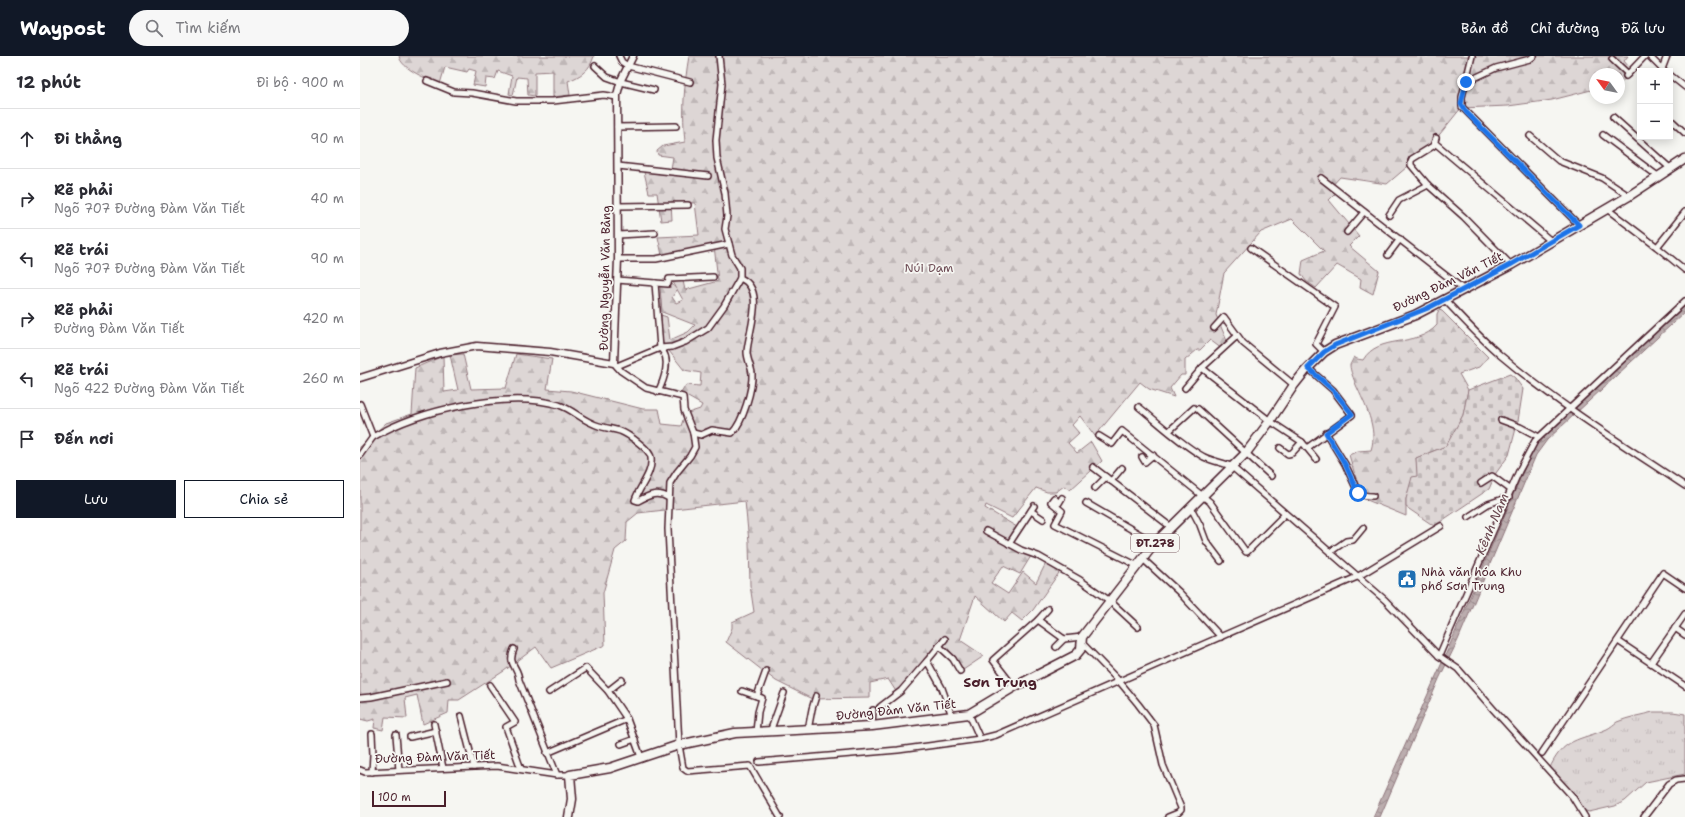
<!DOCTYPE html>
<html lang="vi">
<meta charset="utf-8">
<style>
body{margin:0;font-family:"Shantell Sans",sans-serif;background:#f7f7f7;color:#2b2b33}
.controls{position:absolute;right:12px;top:12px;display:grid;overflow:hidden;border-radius:0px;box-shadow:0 2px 10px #0003}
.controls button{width:36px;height:36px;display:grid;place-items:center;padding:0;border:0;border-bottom:1px solid #e1e1e2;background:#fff;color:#2b2b33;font:20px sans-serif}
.compass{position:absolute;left:1229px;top:12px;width:36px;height:36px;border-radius:50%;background:#fff;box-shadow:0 2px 10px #0003;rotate:303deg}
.scale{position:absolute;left:12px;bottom:10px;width:74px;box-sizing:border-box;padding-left:4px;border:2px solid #4a1f2b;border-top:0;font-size:11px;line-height:14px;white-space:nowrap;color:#4a1f2b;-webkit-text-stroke:3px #f6f6f2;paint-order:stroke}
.stop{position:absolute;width:12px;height:12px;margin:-9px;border:3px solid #1a73e8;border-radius:50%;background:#fff}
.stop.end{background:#1a73e8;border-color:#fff;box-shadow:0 1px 4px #0008}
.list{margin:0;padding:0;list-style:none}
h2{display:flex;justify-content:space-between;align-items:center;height:52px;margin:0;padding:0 16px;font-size:17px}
h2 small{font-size:13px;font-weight:400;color:#7c7c81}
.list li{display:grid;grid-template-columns:26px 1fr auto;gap:12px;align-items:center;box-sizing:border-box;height:60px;padding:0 16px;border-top:1px solid #e1e1e2}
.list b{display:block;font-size:15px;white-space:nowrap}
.list p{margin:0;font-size:13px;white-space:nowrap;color:#7c7c81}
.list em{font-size:13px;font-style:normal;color:#7c7c81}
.actions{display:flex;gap:8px;padding:12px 16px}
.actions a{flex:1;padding:9px 0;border:1px solid #111827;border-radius:0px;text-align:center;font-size:14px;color:#111827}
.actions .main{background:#111827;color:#fff}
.icon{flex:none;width:22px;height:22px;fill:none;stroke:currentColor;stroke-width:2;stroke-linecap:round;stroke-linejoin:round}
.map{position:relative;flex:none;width:1325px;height:761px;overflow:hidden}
header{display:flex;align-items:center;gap:24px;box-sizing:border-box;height:56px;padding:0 20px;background:#111827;color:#fff}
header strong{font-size:19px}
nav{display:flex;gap:22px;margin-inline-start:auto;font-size:14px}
.search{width:280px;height:36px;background:#f7f7f7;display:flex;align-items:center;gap:10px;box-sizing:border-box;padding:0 14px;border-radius:22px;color:#7c7c81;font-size:15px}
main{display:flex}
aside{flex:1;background:#fff}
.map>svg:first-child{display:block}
.grass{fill:url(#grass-tufts);stroke:#947a80}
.forest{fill:url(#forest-firs);stroke:#947a80}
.cemetery{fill:url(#cemetery-stones);stroke:#947a80}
.water{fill:url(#water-waves);stroke:#8e747a}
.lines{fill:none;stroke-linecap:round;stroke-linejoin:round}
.minor-casing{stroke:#4a1f2b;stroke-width:8}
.tertiary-casing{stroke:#4a1f2b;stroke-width:9}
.primary-casing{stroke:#4a1f2b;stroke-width:11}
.minor{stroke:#f6f6f2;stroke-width:5}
.tertiary{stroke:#f6f6f2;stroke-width:6}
.primary{stroke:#f6f6f2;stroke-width:8}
.route{stroke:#1a73e8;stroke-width:5}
.labels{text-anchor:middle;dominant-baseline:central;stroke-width:3.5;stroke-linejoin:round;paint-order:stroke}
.shield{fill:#f6f6f2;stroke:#7e6067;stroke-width:1}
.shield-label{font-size:11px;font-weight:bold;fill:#4a1f2b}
.park-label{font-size:12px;fill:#6f4d56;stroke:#f6f6f2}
.street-label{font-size:12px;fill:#4a1f2b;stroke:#f6f6f2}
.poi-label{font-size:12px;fill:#4a1f2b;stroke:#f6f6f2;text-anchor:start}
.water-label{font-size:13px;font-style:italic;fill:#6c4a52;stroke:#f6f6f2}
.quarter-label{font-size:14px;font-weight:bold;fill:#4a1f2b;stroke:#f6f6f2}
</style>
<header>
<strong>Waypost</strong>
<div class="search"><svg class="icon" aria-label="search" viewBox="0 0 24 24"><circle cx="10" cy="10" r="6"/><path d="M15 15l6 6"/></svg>Tìm kiếm</div>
<nav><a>Bản đồ</a><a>Chỉ đường</a><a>Đã lưu</a></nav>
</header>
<main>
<aside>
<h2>12 phút<small>Đi bộ · 900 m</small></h2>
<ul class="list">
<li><svg class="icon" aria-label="ahead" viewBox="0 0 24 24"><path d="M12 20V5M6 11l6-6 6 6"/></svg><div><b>Đi thẳng</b></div><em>90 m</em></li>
<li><svg class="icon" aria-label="right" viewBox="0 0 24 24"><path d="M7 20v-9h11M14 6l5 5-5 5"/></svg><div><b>Rẽ phải</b><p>Ngõ 707 Đường Đàm Văn Tiết</p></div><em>40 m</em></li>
<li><svg class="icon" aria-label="left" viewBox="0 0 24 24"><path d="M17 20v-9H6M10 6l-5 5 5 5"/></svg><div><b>Rẽ trái</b><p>Ngõ 707 Đường Đàm Văn Tiết</p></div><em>90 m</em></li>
<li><svg class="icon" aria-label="right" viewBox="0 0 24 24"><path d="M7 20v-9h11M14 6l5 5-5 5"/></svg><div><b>Rẽ phải</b><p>Đường Đàm Văn Tiết</p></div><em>420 m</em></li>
<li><svg class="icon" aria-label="left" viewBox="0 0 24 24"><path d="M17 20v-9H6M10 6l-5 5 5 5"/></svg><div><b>Rẽ trái</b><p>Ngõ 422 Đường Đàm Văn Tiết</p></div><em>260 m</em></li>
<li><svg class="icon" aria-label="arrive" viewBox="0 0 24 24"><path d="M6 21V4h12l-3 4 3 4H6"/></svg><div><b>Đến nơi</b></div></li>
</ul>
<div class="actions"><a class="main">Lưu</a><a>Chia sẻ</a></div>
</aside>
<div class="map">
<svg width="1325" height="761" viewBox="0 0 1325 761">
<defs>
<pattern id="grass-tufts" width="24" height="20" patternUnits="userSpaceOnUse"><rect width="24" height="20" fill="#ddd6d5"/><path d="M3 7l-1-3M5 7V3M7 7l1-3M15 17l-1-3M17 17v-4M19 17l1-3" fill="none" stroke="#bfb7b7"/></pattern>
<pattern id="forest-firs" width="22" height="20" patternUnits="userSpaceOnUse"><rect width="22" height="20" fill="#ddd6d5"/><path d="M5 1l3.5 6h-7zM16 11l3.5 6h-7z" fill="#bfb7b7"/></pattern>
<pattern id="cemetery-stones" width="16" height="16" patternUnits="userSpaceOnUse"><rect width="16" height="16" fill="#ddd6d5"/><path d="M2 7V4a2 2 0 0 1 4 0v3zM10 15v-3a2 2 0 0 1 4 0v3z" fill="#bfb7b7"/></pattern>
<pattern id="water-waves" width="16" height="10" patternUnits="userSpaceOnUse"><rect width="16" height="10" fill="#bbadae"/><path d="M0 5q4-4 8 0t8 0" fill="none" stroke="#9a8c8e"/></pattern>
</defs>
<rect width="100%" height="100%" fill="#f6f6f2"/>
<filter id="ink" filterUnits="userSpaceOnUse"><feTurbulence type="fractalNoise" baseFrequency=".025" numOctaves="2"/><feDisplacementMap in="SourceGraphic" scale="8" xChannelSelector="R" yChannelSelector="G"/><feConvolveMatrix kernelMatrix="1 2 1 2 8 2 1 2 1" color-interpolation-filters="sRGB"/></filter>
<g filter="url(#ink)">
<path class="grass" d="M1293,656h20l12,2v60l-39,8 -21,19 -10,5 -26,6 -10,-3 -30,-39c14,-33 30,-29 58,-41 4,-2 7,-5 10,-7 11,-5 25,-7 36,-10z"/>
<g class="forest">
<path d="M39,0h195c-4,14 -13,20 -26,25l2,14 -17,2v-26l-18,1v24l-7,-1 -1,-17 -10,-1 -4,18 -4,-1 3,-18 -14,-5 -3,8 -9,-1 -1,9 -12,-2 3,-14 -7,-2 -2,3 -22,-5 -5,17c-11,-4 -39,-15 -41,-28z"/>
<path d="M329,0h939l-4,5 10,12 -15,10v-9h-24v15l-43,11 -44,6 -47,2 -34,42 -40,34 -47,-7 -10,11 6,5 -7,7 30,36 -10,10 30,25 -6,23 -13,-7 1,-8 -24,-14 -21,23 -10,-7 -5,-7 2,-14 21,-9 -32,-32 -31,13 -37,41 -8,42 11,26 -5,8 -12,-9 -10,10h-3l-12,10v15h-4l-11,13 4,9 -25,-8 -9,-7 -45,54 -15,-20 -8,9 7,8 -11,10 9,10 14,-11 11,19 -32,29 -6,-4 -8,6h-9l-11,-4 -24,30 -26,-13 -1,3 32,19 -9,18 23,11 -11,18 -17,-8 -12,17 17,11 15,-22 13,11 10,-20 15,7 -28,40 -11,11 -10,-8 -8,9 -29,-26 -15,44 24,16 -21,14 -20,-24 4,-7 -50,54 -9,-14 -18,4v15l-58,1 -36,-18 -50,-39 6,-14v-6l22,-10 -4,-27 -1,-43 -4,-41 -107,12 -11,9 -1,19 -11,9 -12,43 2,52 -54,23 -15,-21 -32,24 -45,29h-10l-1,13 -25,11 -6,-29 -12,3 2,20 -22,-1 -2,13 -9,-2 1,-9 -7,2 -8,-2v-272l26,-24 26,-9 3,-46 28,-12 1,36 14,-2 -8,-35 13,-1 8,35 35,-1 10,-34 36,5 -5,30 24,2 72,18h16l3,15 19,2 4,-12 15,-5 2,-4 -21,-12 5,-8 14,1 1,-13 -17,-3 -22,-28 -1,-27 6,2 3,23 18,-8 7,-7 -33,-13 -2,-26 12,-2 5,6 -5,7 4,6 7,-3 -10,-18 10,-1 2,9 33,-9 -4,-36 -52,10 -4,-18 41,-2 -4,-32 -24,-1 1,18 -11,1 -4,-28h-8l-5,-21 26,3 3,-18 -15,-2 -1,-4 6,-5 22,-4c-3,-29 -1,-57 4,-86z"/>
<path d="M1079,254l3,1 46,46 -9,10 -20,7 9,16 -5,25 -9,18 -8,13 -30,12 2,18 -12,23v17l-44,-18 -13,-43 9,-4 13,-1c7,-22 -6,-45 -15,-65 -2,-6 -6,-14 -6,-20l4,-8 3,2 6,1c16,-27 53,-11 74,-35v-11z"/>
</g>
<polygon class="cemetery" points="1150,318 1155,322 1163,333 1158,365 1149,399 1136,417 1129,433 1074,470 1046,451 1046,443 1052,421 1057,420 1056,402 1086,390 1103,359 1108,334"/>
<polygon class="water" points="1325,248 1325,256 1187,384 1176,399 1098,584 1079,623 1020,761 1013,761 1089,591 1167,406 1177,387"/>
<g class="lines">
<defs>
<g id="minor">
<polyline points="259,0 262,6 268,10 330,26"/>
<polyline points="1112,0 1102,41 1102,51 1219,169"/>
<polyline points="1289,0 1304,15"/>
<polyline points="1252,3 1268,18"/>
<polyline points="235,10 247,21 261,26 294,34"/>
<polyline points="1302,13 1307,0"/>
<polyline points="1310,19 1325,31"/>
<polyline points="1266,20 1285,0"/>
<polyline points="67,25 94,36 112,37 156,45 193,45 244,39 257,41"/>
<polyline points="1106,26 1136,12 1170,3 1174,0"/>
<polyline points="1253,61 1311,113"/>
<polyline points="1310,63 1325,77"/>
<polyline points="257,71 316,70"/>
<polyline points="1243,79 1299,121"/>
<polyline points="1170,80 1199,105 1242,122 1269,140"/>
<polyline points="1076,82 1073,90 1052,103 1051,105 1051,109 1068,129 1104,161 1151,209"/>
<polyline points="1075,87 1191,185"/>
<polyline points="258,110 348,120"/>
<polyline points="961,122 1103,233"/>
<polyline points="258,150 328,149"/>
<polyline points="1247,153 1297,191 1325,214"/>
<polyline points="1029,159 1039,144 1068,129"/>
<polyline points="987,176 1004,156"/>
<polyline points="258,179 295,177"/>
<polyline points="1297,191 1325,156"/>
<polyline points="891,192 975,251 956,288 964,296"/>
<polyline points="1028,199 1040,183"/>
<polyline points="258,203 296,203 369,188"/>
<polyline points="257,224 308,228 309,223 353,221"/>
<path d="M295,227l5,65c12,10 4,32 -2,44"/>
<path d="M1084,243c18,19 36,39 56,56 58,49 122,89 185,131"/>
<polyline points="854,272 864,261 883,287 934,329"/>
<polyline points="254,307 261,315 286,332 323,341 324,354 333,377 335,391 330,400 317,416 310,427 308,473 319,689 323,712 327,715 390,710 420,761"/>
<polyline points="257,310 300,292 312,291 325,286 348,272 364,250 380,222 380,212 372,199 365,173 367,160 365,137 357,102 356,84 362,28 359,0"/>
<polyline points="842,312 910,365 942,386 947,392 992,359 973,334 948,312"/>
<polyline points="825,332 842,312 877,280"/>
<path d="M0,348l13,33c46,-27 134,-47 186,-32 15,5 23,16 40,21 7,2 14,3 21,5 8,3 31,19 31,27 2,15 -12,29 -16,42l3,1c11,-6 19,-10 31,-3"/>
<path d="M779,351c20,16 43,38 65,50 9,4 19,6 27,9l154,134 54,56 19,13 36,41 78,86 13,21"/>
<polyline points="838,353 911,420"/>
<polyline points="1141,364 1160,371 1179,381"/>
<polyline points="809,375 834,352"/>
<path d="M333,377l8,2 11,-5 20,3c11,-11 21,-45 20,-60 -1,-7 -5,-14 -5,-21 1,-20 20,-63 -7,-74"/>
<path d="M966,377l19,31 12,26c4,6 10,6 16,6"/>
<polyline points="739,380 752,388 762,375 850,446 886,496 887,496 925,458"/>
<polyline points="920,392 928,398 932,397 942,386"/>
<polyline points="947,392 956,403"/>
<polyline points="0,399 13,381"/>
<polyline points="782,401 785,406 793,399"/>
<polyline points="733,411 811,471"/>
<polyline points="751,425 762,412"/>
<polyline points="1121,427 1132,420 1151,434"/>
<polyline points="735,432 746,421"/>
<polyline points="702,442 699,447 694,442 691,446 702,455 695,468 778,510"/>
<polyline points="726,447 795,487"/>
<polyline points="831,452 840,469 846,485 861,505"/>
<polyline points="671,455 683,463"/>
<polyline points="1108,461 1128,448 1149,441"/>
<polyline points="626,475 661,494 678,500 720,524 750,545 778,571"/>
<polyline points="649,488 674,450"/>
<polyline points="970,496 986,485 993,484 1003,472"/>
<polyline points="783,503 819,536 861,581"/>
<polyline points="678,564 688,553"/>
<polyline points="1315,572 1325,579"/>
<polyline points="1258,585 1325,630"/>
<polyline points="722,587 759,625 778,648 794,669 803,709 821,752 821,754 818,757 808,761"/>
<polyline points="579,590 593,603 600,615"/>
<polyline points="696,591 704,583"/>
<path d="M154,593c-7,17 4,16 5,31l38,95"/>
<polyline points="1079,600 1159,415 1175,385 1325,245"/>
<polyline points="567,605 585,583"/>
<polyline points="1291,607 1325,558"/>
<polyline points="130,629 155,666 146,671 161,713"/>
<polyline points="654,631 633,604 678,564 704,583 722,581"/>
<polyline points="248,635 262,624"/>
<polyline points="382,635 402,642 398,656 396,676"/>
<polyline points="189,636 226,612 248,635 267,663 281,701"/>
<polyline points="397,640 406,615"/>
<polyline points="0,642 11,641 87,625"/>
<polyline points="520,651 541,635 567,605 582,632 592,660"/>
<polyline points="609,658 620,683"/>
<polyline points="101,660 114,711"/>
<polyline points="74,668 83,712"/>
<polyline points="512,670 513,654"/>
<polyline points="448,674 452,653 456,640"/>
<polyline points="410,676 424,637"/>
<polyline points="36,679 39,714"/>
<polyline points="50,681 76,675"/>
<polyline points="261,688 275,683"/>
<polyline points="187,697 267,663"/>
<polyline points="1182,697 1303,517 1325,532"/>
<polyline points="399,706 538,694 620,683 636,679 997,521 1081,470"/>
<polyline points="0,714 5,716 137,710 197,719 210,719"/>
<polyline points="12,716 13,699 12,678"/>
<polyline points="1284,761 1309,728 1316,724 1325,723"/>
</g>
<polyline id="tertiary" points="0,322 80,297 117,290 190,296 254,307 258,203 257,39 261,24 273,0"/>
<polyline id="primary" points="209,761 212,743 210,719 250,712 319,689 375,677 512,670 609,658 654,631 716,599 721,593 722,581 795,487 886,397 910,365 934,329 946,314 964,296 975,289 1055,259 1151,209 1269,140 1325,103"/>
</defs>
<use href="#minor" class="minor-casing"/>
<use href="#tertiary" class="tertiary-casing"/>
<use href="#primary" class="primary-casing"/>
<use href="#minor" class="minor"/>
<use href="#tertiary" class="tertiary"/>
<use href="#primary" class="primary"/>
</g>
</g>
<g class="lines" filter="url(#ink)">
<polyline class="route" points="998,437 985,408 966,377 992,358 973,334 948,312 964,296 975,289 1068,252 1150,209 1219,169 1106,56 1101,48 1106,26"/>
</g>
<defs>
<symbol id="civic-square" viewBox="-11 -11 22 22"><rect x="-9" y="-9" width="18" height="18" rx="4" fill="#1f6fb2" stroke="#f6f6f2"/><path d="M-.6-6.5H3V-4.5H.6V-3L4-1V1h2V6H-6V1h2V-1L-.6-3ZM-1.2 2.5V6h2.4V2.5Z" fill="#fff"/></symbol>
</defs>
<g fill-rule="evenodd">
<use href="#civic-square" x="1036" y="512" width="22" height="22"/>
</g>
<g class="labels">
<rect class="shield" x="771" y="478" width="48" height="18" rx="3"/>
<g class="shield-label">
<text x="795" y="487">ĐT.278</text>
</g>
<g class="park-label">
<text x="569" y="212">Núi Dạm</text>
</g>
<g class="street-label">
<text transform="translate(245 222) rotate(-89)">Đường Nguyễn Văn Bảng</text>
<text transform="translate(1088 226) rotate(-26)">Đường Đàm Văn Tiết</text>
<text transform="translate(536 654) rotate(-6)">Đường Đàm Văn Tiết</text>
<text transform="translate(75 701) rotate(-2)">Đường Đàm Văn Tiết</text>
</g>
<g class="poi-label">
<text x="1061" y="516">Nhà văn hóa Khu<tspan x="1061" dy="14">phố Sơn Trung</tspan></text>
</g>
<g class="water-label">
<text transform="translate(1132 468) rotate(-67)">Kênh Nam</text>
</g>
<g class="quarter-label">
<text x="640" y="626">Sơn Trung</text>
</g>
</g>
</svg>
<div class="controls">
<button>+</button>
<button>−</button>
</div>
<svg class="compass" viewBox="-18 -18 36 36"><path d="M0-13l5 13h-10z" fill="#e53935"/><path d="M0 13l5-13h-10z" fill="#7c7c81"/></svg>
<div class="scale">100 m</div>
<div class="stop" style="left:998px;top:437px"></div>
<div class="stop end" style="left:1106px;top:26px"></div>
</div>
</main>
